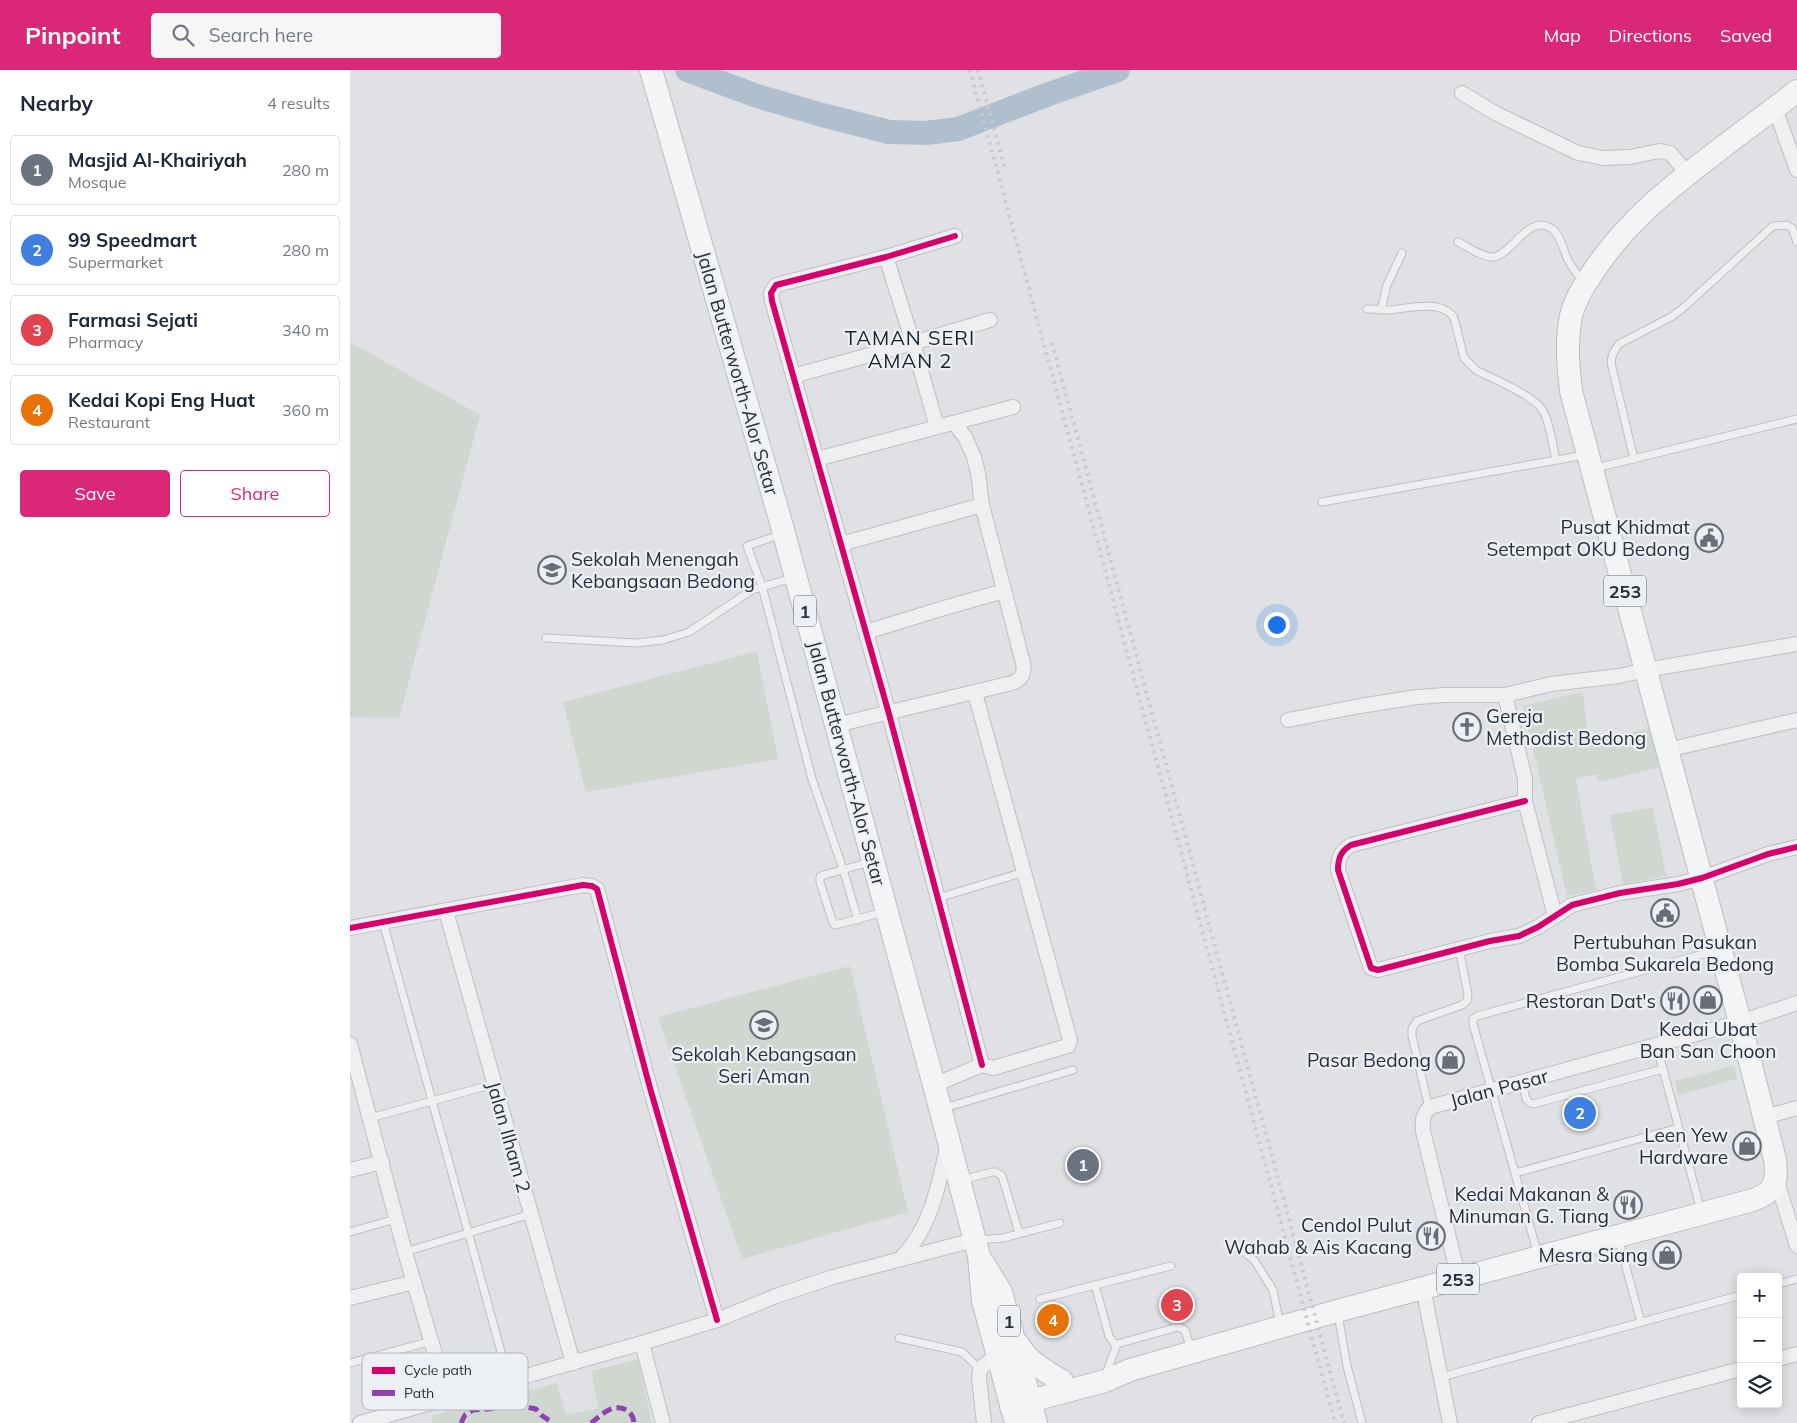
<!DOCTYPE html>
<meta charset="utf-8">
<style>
body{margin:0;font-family:Mulish,sans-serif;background:#f6f6f7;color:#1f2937}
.controls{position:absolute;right:15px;bottom:15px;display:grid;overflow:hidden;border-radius:5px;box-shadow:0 2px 12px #0003}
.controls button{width:45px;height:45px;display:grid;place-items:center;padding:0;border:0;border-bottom:1px solid #e0e1e3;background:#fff;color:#1f2937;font:25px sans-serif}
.you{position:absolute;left:926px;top:554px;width:18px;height:18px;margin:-12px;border:4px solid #fff;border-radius:50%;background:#1a73e8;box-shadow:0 0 0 8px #1a73e833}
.badge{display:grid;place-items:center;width:32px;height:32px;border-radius:50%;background:#db2777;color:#fff;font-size:16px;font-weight:700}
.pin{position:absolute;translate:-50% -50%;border:2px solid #fff;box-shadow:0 1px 5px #0006}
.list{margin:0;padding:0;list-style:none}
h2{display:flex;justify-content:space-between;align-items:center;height:65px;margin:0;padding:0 20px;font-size:21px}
h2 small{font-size:16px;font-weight:400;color:#747a83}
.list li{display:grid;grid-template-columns:32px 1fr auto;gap:15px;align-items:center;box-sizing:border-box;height:70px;margin:0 10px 10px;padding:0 10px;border:1px solid #e0e1e3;border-radius:5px}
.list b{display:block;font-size:19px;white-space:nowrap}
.list p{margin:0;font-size:16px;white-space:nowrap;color:#747a83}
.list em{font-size:16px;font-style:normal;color:#747a83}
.actions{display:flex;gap:10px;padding:15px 20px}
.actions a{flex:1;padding:11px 0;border:1px solid #db2777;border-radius:5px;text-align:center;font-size:18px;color:#db2777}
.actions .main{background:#db2777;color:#fff}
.icon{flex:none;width:28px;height:28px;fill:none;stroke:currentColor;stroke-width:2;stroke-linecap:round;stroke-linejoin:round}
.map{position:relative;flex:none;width:1447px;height:1353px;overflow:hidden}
header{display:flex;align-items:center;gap:30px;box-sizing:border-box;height:70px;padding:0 25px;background:#db2777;color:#fff}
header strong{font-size:24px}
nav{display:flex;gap:28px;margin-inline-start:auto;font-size:18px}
.search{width:350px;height:45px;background:#f6f6f7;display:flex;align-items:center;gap:12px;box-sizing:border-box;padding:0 18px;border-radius:5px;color:#747a83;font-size:19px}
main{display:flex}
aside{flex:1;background:#fff}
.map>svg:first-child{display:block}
.green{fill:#d0d7d0}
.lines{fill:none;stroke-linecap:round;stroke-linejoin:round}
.river{stroke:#afbfce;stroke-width:24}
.service-casing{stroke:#bdbfc2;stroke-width:9}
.minor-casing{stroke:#bdbfc2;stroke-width:16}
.primary-casing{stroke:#bcbec1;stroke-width:24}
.service{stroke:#efeff1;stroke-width:7}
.minor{stroke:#efeff1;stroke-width:14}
.primary{stroke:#f3f4f5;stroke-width:22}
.rail{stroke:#c8cacc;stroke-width:4;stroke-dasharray:2.5 5;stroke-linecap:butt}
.quiet{stroke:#8e44ad;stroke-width:5;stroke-dasharray:10 5;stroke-linecap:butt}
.cycleway-casing{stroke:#ecf0f4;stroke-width:9}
.cycleway{stroke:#d6006c;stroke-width:6}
.labels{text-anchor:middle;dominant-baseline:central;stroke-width:4.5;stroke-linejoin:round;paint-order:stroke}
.shield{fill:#ecf0f4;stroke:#636a73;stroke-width:1}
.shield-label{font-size:18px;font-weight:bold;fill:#28303c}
.street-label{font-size:19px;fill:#28303c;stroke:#ecf0f4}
.poi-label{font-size:19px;fill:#28303c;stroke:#ecf0f4;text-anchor:end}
.neighbourhood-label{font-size:20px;letter-spacing:1px;fill:#1a212c;stroke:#ecf0f4}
.key{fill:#ecf0f4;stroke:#b1b6bd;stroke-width:1}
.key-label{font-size:14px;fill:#28303c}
</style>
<header>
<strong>Pinpoint</strong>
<div class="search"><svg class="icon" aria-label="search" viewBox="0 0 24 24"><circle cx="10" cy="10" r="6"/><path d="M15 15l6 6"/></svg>Search here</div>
<nav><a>Map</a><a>Directions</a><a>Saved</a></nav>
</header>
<main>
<aside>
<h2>Nearby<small>4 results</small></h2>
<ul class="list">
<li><span class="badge" style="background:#6b7280">1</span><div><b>Masjid Al-Khairiyah</b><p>Mosque</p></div><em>280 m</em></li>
<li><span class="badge" style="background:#3f7fe0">2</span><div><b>99 Speedmart</b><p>Supermarket</p></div><em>280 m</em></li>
<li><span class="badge" style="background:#e0444e">3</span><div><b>Farmasi Sejati</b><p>Pharmacy</p></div><em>340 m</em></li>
<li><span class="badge" style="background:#e8710a">4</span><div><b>Kedai Kopi Eng Huat</b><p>Restaurant</p></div><em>360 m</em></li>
</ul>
<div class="actions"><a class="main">Save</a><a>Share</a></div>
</aside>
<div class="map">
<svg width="1447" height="1353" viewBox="0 0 1447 1353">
<rect width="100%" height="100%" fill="#dfe1e4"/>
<g class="green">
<polygon points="0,272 130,345 49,648 0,647"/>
<polygon points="407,581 428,689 236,722 213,632"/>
<polygon points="1233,622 1238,672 1301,658 1311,697 1249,712 1247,704 1226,709 1246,820 1217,826 1173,636"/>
<polygon points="1303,737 1316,806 1273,814 1260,745"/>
<polygon points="500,896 558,1142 392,1189 308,947"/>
<polygon points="1384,996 1387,1009 1328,1025 1325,1011"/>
<polygon points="288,1289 302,1353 83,1353 81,1346 207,1313 216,1345 249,1338 241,1301"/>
</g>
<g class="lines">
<polyline class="river" points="337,0 407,26 472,45 539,62 576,63 608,59 699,24 768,0"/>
<defs>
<g id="service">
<path d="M1108,172c10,5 25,16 36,15 18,-3 36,-45 58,-28 9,6 11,21 16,31 4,8 10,15 15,22"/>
<path d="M1017,239c8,0 16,1 23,1 19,-2 52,-11 64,8l10,40 12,12c17,9 59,26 67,41 8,14 9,33 13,49"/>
<polyline points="1031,240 1037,215 1052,183"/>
<path d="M1284,389l-22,-92c-2,-9 1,-15 7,-23l52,-27 11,-8 91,-83 14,-1 5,3 5,14"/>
<polyline points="1246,398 1447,349"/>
<polyline points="972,432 1235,385"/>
<polyline points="432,464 397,476 412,516 462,709 493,799 508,850"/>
<polyline points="196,568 286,573 313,570 339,562 402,520 442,508"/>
<polyline points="520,792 474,805 470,807 470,812 483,853 485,855 534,842"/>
<polyline points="588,828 674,802"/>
<polyline points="33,852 159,1311"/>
<polyline points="1313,999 1351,1141"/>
<polyline points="1172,1011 1176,1029 1180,1033 1183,1034 1313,999 1306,975"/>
<polyline points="594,1038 723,1000"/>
<polyline points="1079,1038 1062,966 1062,959 1067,951 1112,935 1117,931 1118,924 1109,879"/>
<polyline points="20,1048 144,1014"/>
<polyline points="1165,1103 1328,1058"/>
<polyline points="612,1110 642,1102 646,1102 652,1106 669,1163"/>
<polyline points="0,1162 46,1149"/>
<polyline points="1268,1168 1291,1252"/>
<polyline points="627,1170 653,1168 710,1153"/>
<polyline points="892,1180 904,1190 923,1220 930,1255"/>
<polyline points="55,1182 181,1144"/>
<polyline points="1188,1185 1123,954 1123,949 1127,946 1368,880"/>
<polyline points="1428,1214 1447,1209"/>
<polyline points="745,1215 759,1266 766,1276"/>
<polyline points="690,1229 821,1196"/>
<polyline points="988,1244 997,1296 1012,1353"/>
<polyline points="549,1268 612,1282 630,1299"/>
<polyline points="0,1293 82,1271"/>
<polyline points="757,1301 767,1274 828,1257 835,1260 841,1280"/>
<polyline points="1091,1307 1391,1225"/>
</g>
<g id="minor">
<polyline points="1112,23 1145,43 1228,83 1253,88 1280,87 1309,81 1320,83 1338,104"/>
<polyline points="1425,38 1447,100"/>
<polyline points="605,166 536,187 426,215 421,223 422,231 539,644 632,995"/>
<polyline points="536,187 563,273 587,357"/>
<polyline points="443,306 563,273 640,250"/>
<polyline points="467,389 663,337"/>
<polyline points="491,474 632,435"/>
<polyline points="516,562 594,538 654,521"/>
<polyline points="1155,625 1175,709 1175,731 1205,846"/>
<polyline points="938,650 1010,636 1067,627 1096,625 1155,625 1201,614 1269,606 1296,600 1447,574"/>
<path d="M486,655l176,-42c10,-4 13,-9 11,-20l-41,-158 -4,-32 -4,-16 -9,-20 -11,-14"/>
<polyline points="1317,680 1447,650"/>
<path d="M1175,731l-174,44c-10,6 -13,13 -13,25l33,98 7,2 112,-29 29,-5 19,-9 34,-22 48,-12 58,-9 24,-6 66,-24 29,-7"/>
<polyline points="96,841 223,1293"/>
<polyline points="0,858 233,815 242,816 247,819 300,1018 367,1250"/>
<polyline points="0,974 55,1182 98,1328"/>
<polyline points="584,1015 632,995 643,998 714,977 718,976 720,970 625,623"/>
<polyline points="1414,1047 1447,1038"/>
<polyline points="0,1100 32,1092"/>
<polyline points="1426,1108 1447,1176"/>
<path d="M552,1187c29,-30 36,-70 45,-109"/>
<path d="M1109,1209l-36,-148c-1,-11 0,-17 7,-24l310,-85 57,-19"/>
<polyline points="1073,1218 1100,1353"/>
<polyline points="0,1228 64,1212"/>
<polyline points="292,1273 313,1353"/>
<polyline points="1428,1289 1447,1284"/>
<polyline points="10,1353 292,1273 367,1250 426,1226 483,1207 624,1170"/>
<polyline points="634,1353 629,1308 630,1299 638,1292 648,1287"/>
<polyline points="1189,1353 1391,1299"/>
</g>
<g id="primary">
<polyline points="301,0 430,449 584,1015 629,1186 633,1231 666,1353"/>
<polyline points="632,1191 651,1222 653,1229 686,1353"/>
<path d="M668,1274c10,18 27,27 44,37"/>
<path d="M661,1336l94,-25 25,-11 207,-59 416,-111c22,-8 25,-18 22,-40l-35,-138 -169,-631c-3,-26 -5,-50 0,-75 4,-17 13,-30 22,-44 33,-50 75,-83 122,-119 27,-21 55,-41 82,-62"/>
</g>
</defs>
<use href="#service" class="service-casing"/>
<use href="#minor" class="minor-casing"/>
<use href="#primary" class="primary-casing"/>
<use href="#service" class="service"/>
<use href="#minor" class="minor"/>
<use href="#primary" class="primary"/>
<g class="rail">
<polyline points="620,0 985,1353"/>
<polyline points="628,0 655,99"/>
<polyline points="702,273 994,1353"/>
</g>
<g class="quiet">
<polyline points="125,1329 128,1338"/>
<polyline points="111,1353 115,1345 123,1340 139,1339 162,1334 186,1339 191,1345 203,1353"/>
<path d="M241,1353c6,-4 10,-9 16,-12 12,-7 26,-2 27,12"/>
</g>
<defs>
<g id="cycleway">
<polyline points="605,166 536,187 426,215 421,223 422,231 539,644 632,995"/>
<path d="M1175,731l-174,44c-10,6 -13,13 -13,25l33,98 7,2 112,-29 29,-5 19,-9 34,-22 48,-12 58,-9 24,-6 66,-24 29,-7"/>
<polyline points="0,858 233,815 242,816 247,819 300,1018 367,1250"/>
</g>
</defs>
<use href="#cycleway" class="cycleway-casing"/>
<use href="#cycleway" class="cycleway"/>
</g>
<defs>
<symbol id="civic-ring" viewBox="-11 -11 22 22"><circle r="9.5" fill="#ecf0f4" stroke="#686e77" stroke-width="1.5"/><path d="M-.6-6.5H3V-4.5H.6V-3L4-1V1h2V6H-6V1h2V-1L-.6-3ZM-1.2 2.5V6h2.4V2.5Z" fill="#686e77"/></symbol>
<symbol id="school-ring" viewBox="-11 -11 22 22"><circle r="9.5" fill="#ecf0f4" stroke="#686e77" stroke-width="1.5"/><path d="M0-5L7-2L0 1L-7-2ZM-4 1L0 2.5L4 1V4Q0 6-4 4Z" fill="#686e77"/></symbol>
<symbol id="church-ring" viewBox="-11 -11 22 22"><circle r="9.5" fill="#ecf0f4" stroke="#686e77" stroke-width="1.5"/><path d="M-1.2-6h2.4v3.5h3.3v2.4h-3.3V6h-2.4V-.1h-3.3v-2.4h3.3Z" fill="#686e77"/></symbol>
<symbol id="shop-ring" viewBox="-11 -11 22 22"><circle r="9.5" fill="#ecf0f4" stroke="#686e77" stroke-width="1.5"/><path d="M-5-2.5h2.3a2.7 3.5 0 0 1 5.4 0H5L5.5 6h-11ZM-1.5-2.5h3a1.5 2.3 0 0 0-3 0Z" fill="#686e77"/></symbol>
<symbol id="restaurant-ring" viewBox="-11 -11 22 22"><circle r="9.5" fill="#ecf0f4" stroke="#686e77" stroke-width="1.5"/><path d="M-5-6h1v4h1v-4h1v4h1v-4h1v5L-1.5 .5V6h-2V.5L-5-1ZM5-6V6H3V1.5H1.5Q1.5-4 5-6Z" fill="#686e77"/></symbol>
</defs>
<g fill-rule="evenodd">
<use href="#civic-ring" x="1343" y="452" width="32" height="32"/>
<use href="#school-ring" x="186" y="484" width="32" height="32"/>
<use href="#church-ring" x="1101" y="641" width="32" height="32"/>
<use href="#civic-ring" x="1299" y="827" width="32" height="32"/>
<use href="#shop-ring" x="1342" y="914" width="32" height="32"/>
<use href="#restaurant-ring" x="1309" y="915" width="32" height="32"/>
<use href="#school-ring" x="398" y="939" width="32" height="32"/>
<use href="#shop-ring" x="1084" y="974" width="32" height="32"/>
<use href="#shop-ring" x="1381" y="1060" width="32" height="32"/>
<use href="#restaurant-ring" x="1262" y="1119" width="32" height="32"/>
<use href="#restaurant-ring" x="1065" y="1150" width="32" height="32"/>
<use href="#shop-ring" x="1301" y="1169" width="32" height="32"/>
</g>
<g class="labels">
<g class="shield">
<rect x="1254" y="505.5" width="42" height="31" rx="4"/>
<rect x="444" y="525.5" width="22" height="31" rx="4"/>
<rect x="1087" y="1193.5" width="42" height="31" rx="4"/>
<rect x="648" y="1235.5" width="22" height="31" rx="4"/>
</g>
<g class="shield-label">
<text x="1275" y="521">253</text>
<text x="455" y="541">1</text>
<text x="1108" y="1209">253</text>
<text x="659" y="1251">1</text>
</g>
<g class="street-label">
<text transform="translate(388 303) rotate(74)">Jalan Butterworth-Alor Setar</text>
<text transform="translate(497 693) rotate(75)">Jalan Butterworth-Alor Setar</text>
<text transform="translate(1149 1018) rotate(-15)">Jalan Pasar</text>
<text transform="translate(159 1067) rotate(74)">Jalan Ilham 2</text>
</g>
<g class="poi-label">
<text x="1340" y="457">Pusat Khidmat<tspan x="1340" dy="22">Setempat OKU Bedong</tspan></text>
<text x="221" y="489" text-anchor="start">Sekolah Menengah<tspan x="221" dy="22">Kebangsaan Bedong</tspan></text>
<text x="1136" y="646" text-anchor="start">Gereja<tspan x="1136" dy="22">Methodist Bedong</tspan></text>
<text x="1315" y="872" text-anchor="middle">Pertubuhan Pasukan<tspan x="1315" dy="22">Bomba Sukarela Bedong</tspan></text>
<text x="1306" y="931">Restoran Dat's</text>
<text x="1358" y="959" text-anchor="middle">Kedai Ubat<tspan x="1358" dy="22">Ban San Choon</tspan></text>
<text x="414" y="984" text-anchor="middle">Sekolah Kebangsaan<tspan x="414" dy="22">Seri Aman</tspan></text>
<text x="1081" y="990">Pasar Bedong</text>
<text x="1378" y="1065">Leen Yew<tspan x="1378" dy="22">Hardware</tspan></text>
<text x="1259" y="1124">Kedai Makanan &amp;<tspan x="1259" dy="22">Minuman G. Tiang</tspan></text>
<text x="1062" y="1155">Cendol Pulut<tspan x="1062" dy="22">Wahab &amp; Ais Kacang</tspan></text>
<text x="1298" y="1185">Mesra Siang</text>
</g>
<g class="neighbourhood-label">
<text x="560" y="267">TAMAN SERI<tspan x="560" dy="23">AMAN 2</tspan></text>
</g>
</g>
<rect x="12" y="1283" width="166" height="57" rx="8" class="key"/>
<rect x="22" y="1297" width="23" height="7" fill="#d6006c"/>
<rect x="22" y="1320" width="23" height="6" fill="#8e44ad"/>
<g class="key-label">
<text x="54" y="1305">Cycle path</text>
<text x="54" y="1328">Path</text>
</g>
</svg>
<div class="controls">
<button>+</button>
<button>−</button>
<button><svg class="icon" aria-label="layers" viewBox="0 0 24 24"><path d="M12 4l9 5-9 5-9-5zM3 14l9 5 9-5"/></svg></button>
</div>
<div class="you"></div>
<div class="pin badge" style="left:733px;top:1095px;background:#6b7280">1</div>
<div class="pin badge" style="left:1230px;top:1043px;background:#3f7fe0">2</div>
<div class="pin badge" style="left:827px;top:1235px;background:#e0444e">3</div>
<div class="pin badge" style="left:703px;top:1250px;background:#e8710a">4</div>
</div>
</main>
